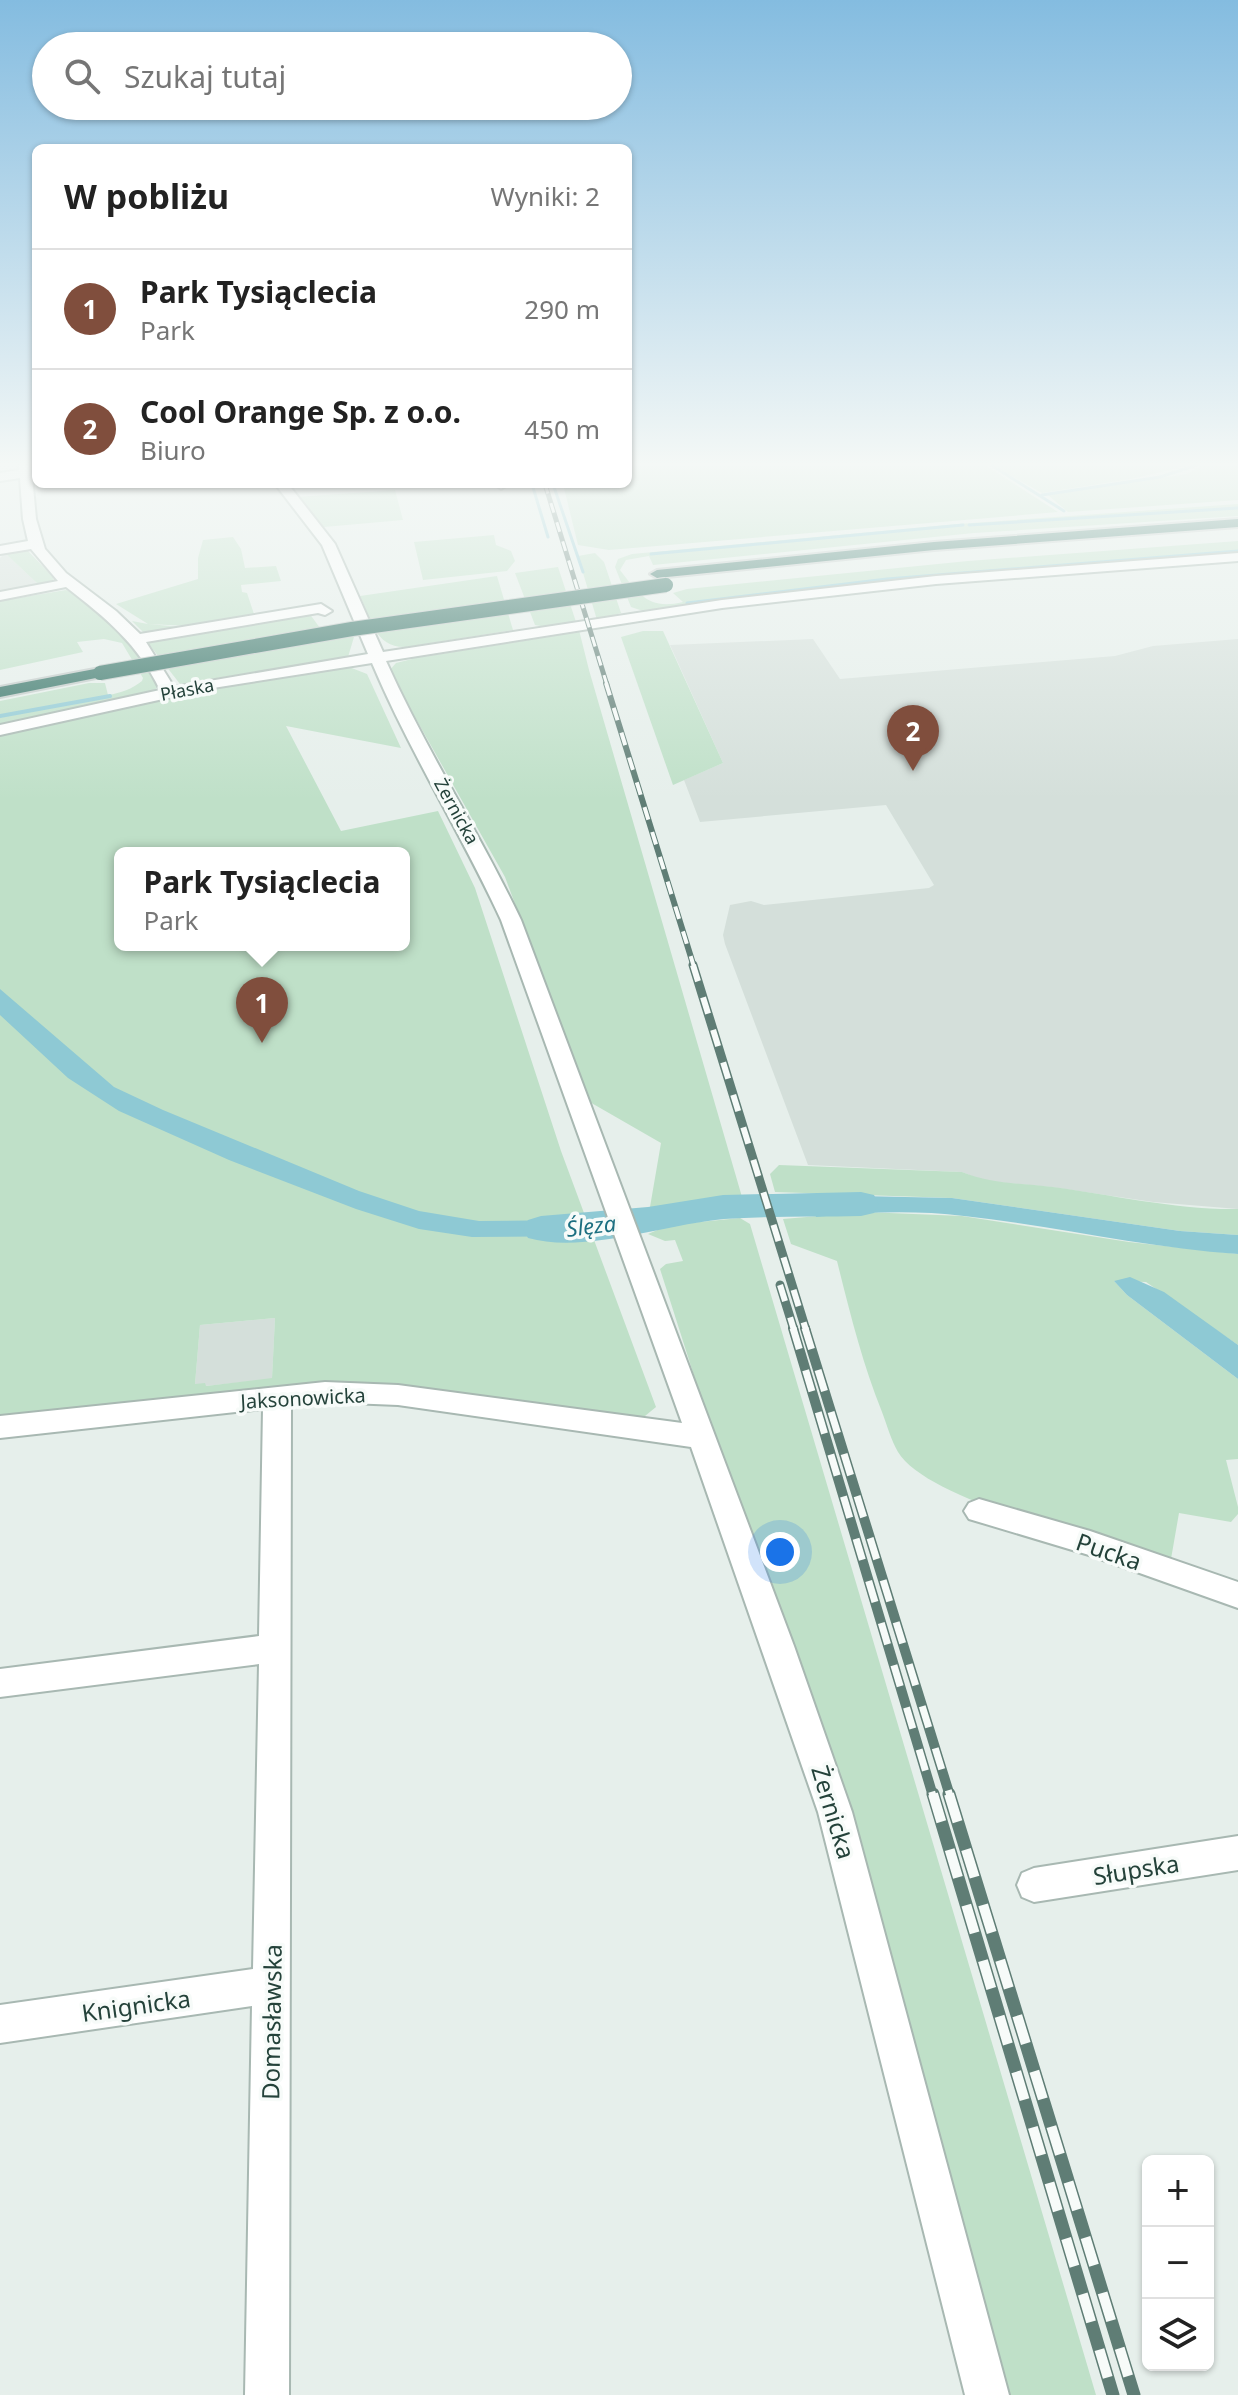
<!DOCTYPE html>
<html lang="pl">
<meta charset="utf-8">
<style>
body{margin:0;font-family:"Noto Sans",sans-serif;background:#f2f2f2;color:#222}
.controls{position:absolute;right:24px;bottom:24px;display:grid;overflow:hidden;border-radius:12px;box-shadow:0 2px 6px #0004}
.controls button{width:72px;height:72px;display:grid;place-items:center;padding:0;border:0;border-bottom:2px solid #e0e0e0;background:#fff;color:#222;font:40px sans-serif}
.you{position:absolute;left:780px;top:1552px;width:28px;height:28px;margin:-20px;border:6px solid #fff;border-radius:50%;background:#1a73e8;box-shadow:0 0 0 12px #1a73e833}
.badge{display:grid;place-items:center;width:52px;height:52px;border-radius:50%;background:#804e3d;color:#fff;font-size:26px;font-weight:700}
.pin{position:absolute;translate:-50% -66px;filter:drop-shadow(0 2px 4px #0008)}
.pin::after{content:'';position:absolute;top:42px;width:28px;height:24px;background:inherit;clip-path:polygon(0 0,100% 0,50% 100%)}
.popup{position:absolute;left:114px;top:847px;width:296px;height:104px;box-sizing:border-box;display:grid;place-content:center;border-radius:12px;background:#fff;filter:drop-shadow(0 2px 6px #0005);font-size:26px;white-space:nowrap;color:#767676}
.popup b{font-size:30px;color:#222}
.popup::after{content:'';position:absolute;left:50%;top:100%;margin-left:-16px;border:16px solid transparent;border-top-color:#fff}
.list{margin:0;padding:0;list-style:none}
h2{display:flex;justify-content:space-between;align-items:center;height:104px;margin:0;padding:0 32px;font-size:34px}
h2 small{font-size:26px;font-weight:400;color:#767676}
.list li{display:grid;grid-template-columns:52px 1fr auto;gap:24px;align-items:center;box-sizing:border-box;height:120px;padding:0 32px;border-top:2px solid #e0e0e0}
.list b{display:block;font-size:30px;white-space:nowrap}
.list p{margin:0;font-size:26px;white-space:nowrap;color:#767676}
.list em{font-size:26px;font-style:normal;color:#767676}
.icon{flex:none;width:44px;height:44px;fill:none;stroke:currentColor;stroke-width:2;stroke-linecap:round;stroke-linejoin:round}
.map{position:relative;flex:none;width:1238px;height:2395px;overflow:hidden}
.search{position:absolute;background:#fff;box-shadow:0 2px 6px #0004;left:32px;top:32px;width:600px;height:88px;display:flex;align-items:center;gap:20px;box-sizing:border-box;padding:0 28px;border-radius:44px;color:#767676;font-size:30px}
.panel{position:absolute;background:#fff;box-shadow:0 2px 6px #0004;left:32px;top:144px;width:600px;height:344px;border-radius:12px}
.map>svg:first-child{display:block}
.built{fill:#d4dfda}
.green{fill:#bfe0c8;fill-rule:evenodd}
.water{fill:#8ec9d4}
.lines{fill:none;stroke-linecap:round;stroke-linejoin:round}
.stream-far1{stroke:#8ec9d4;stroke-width:3}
.stream{stroke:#8ec9d4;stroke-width:4}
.river{fill:#8ec9d4;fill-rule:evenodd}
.minor-casing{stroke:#a8b8b2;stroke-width:4}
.highway-casing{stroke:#c2cac8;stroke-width:4}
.minor{fill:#fff;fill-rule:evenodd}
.highway{fill:#2f6f62;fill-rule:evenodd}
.rail-far4-casing{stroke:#5f7d75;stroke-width:5}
.rail-far3-casing{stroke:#5f7d75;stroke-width:6}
.rail-far2-casing{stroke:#5f7d75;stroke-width:9}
.rail-far1-casing{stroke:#5f7d75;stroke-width:10}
.rail-casing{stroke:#5f7d75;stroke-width:13}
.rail-far4{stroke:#f7fbf9;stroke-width:3;stroke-dasharray:10;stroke-linecap:butt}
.rail-far3{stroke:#f7fbf9;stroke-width:4;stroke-dasharray:13;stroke-linecap:butt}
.rail-far2{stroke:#f7fbf9;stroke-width:6;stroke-dasharray:17;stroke-linecap:butt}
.rail-far1{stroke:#f7fbf9;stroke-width:7;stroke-dasharray:22;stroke-linecap:butt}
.rail{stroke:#f7fbf9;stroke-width:10;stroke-dasharray:29;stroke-linecap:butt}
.highway-bridge-casing{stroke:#c2cac8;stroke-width:16;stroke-linecap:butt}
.highway-bridge{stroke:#2f6f62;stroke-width:14}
.labels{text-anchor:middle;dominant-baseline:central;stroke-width:7;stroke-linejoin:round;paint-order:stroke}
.far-street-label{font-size:18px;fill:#24423a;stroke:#f7fbf9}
.street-label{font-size:20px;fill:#24423a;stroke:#f7fbf9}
.water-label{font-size:22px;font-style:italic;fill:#1c6f80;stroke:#f7fbf9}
.near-street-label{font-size:24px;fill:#24423a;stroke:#f7fbf9}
</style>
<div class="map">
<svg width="1238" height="2395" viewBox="0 0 1238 2395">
<rect width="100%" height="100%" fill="#e6efeb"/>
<g class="built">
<polygon points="5,553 39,585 0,592 0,558"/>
<polygon points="813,639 840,679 1115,656 1153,646 1238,639 1238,1209 1153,1202 1051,1187 984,1181 962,1172 808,1165 725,944 723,935 730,905 751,901 764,905 929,888 934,885 886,805 700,822 684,780 723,763 670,645"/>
<polygon points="275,1318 272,1379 205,1386 205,1384 195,1384 200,1325"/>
</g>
<g class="green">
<polygon points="628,465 985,465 1058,512 609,550 578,545 563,484 628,484"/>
<polygon points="992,465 1191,465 1131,479 1042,493"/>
<polygon points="1203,465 1238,465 1238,500 1068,512 1048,495 1187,474"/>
<polygon points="395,490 403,520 324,527 297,497"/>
<path d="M1238,504v12l-264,17 -321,32 -4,-9 -23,4 -6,10c19,25 29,40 63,32l-10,-9 14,-4 281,-28 270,-20v14l-323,24 -269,33 -15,-5 -16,-40 3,-8 14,-5 326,-30z"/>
<polygon points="494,535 496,545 511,551 515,561 507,571 423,580 414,542"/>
<polygon points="233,537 241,549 245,568 276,566 281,581 241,585 242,592 247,593 254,614 187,626 149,624 181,627 148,633 143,632 132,621 148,624 116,604 198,579 198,558 203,540"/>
<polygon points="18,550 28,551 53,577 54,582 39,585 5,553"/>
<polygon points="595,553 604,562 621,613 597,620 578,556"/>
<polygon points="558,567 576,622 546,627 535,625 515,573"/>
<path d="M497,576l16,54 -107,17c-31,1 -34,-27 -46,-51z"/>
<path d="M66,590c30,13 84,66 91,98l-11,6 -146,33v-26l89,-18h16l3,12c13,-2 24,-6 34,-14l1,-3 -21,-35 -18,-4 -27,3 6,10 -83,18v-69z"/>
<polygon points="309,613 320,628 343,624 354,637 348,657 180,684 148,643"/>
<polygon points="579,630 589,670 742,1197 663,1208 650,1207 661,1143 588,1101 505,877 389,671 396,663 412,659 409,655 561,632 554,636 416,658"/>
<polygon points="643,631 663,631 723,763 673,785 621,637"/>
<path d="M344,665l23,9 34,74 -115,-22 55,105 97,-20 37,77 86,263 95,256 -11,9 -3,7 -235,-34 -407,31v-687l170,-39zM120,853h284v92h-284zM275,1318l-3,60 -66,8 -1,-3 -10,1 5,-59z"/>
<path d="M779,1165l183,7c29,12 59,11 91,15 61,8 123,23 185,22v26l-58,-4 -228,-33 -177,-6 -5,-18z"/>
<path d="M865,1212l97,4 167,26 109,12v91l-92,-63 -32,-1 13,14 111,84v80l-12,1 12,47v7l-7,8 -52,-9 -8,46c-59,-14 -243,-57 -273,-107 -7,-12 -11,-27 -16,-40 -20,-50 -32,-99 -45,-151l-46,-17 -8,-25z"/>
<polygon points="740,1218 750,1224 1096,2395 1008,2395 854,1814 697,1385 660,1269 666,1264 683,1261 675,1240 665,1241 648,1234 669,1225"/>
</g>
<g class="water">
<polygon points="0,989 114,1087 163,1110 359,1191 419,1211 479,1221 572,1220 577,1217 588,1221 593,1236 472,1237 419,1229 356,1209 229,1160 119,1111 68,1078 0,1015"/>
<path d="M812,1195l140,3 228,33 58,4v19c-92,-6 -182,-28 -274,-38 -50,-6 -99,-4 -148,1z"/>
<polygon points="1130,1277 1164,1292 1238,1345 1238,1379 1127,1295 1114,1281"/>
</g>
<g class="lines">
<g class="stream-far1">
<polyline points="991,465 1064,511"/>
<polyline points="532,484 548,537"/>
<polyline points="553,484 583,572"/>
<polyline points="1042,495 1160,477 1197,465"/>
<polyline points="969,525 1238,508"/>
<polyline points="651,554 963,525"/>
<polyline points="687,603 887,579 1238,551"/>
</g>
<polyline class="stream" points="0,716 110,696"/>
<path class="river" d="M861,1192l13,3 5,9 -5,9 -13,3c-45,1 -91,0 -137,3 -57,5 -140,35 -196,19l-5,-9 5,-9 13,-4 107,-9 75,-12z"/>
<defs>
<g id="minor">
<path d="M19,465h12l5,54 9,30 21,24 50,38 24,23 181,-30 11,7 -7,4 -7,-2 -172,29 28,45 194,-33 -46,-109 -47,-61h13l47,60 48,108 339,-52 214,-24 302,-23v8l-302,23 -214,24 -336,53c40,89 93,171 135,259l273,726 58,166 157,583h-44l-147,-583 -127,-365 -293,-42 -73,-3 -34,4 -2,989h-44l7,-389 -252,37v-38l253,-36 6,-305 -259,33v-28l259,-33 4,-227 -263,29v-22l325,-34 73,3 284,38 -181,-503c-40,-87 -92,-169 -129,-257l-159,25 -213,47v-10l160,-35c-22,-46 -54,-72 -94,-103l-66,13v-8l58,-11 -27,-32 -31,5v-8l28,-5 -5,-22 -3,-41 -20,3v-8l19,-3z"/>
<polygon points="495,484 507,484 507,485 501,489"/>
<polygon points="979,1499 1090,1531 1238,1582 1238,1608 1089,1555 969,1519 964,1511 969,1503"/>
<polygon points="1238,1836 1238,1870 1034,1902 1022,1897 1017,1885 1022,1873 1034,1868"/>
</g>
<g id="highway">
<polygon points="1238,519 1238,527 934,550 657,578 650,574 657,570 934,542"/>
<polygon points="100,668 108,673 106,676 0,697 0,687"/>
</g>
</defs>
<use href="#minor" class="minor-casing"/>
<use href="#highway" class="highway-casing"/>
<use href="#minor" class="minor"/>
<use href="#highway" class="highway"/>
<defs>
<polyline id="rail-far4" points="545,484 607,685"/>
<polyline id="rail-far3" points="606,683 694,967"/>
<g id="rail-far2">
<polyline points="693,965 806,1330"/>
<polyline points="780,1285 794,1330"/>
</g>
<g id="rail-far1">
<polyline points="793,1328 933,1796"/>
<polyline points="805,1328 950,1796"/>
</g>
<g id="rail">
<polyline points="933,1794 1113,2395"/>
<polyline points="949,1794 1134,2395"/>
</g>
</defs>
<use href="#rail-far4" class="rail-far4-casing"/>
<use href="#rail-far3" class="rail-far3-casing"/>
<use href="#rail-far2" class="rail-far2-casing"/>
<use href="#rail-far1" class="rail-far1-casing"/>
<use href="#rail" class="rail-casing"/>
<use href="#rail-far4" class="rail-far4"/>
<use href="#rail-far3" class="rail-far3"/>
<use href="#rail-far2" class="rail-far2"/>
<use href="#rail-far1" class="rail-far1"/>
<use href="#rail" class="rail"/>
<defs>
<polyline id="highway-bridge" points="100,673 352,629 666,585"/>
</defs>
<use href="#highway-bridge" class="highway-bridge-casing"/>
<use href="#highway-bridge" class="highway-bridge"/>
</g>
<linearGradient id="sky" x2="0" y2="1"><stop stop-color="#84bce0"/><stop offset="0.58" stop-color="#f4f8f6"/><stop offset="1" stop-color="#f4f8f6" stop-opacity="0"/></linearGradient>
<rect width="1238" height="800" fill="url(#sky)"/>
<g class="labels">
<g class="far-street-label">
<text transform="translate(187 689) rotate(-11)">Płaska</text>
<text transform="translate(457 811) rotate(61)">Żernicka</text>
</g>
<g class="street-label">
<text transform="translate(303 1398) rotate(-3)">Jaksonowicka</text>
</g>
<g class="water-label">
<text transform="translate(591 1225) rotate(-7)">Ślęza</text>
</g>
<g class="near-street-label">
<text transform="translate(1109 1551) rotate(19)">Pucka</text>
<text transform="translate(834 1812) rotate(73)">Żernicka</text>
<text transform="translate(1136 1869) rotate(-9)">Słupska</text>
<text transform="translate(136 2005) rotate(-8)">Knignicka</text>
<text transform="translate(271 2022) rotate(-89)">Domasławska</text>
</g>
</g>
</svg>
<div class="controls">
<button>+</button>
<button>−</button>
<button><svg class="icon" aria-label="layers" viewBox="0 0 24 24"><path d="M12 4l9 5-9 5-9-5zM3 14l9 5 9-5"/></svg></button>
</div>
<div class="you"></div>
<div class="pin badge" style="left:262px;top:1043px">1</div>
<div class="popup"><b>Park Tysiąclecia</b>Park</div>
<div class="pin badge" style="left:913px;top:771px">2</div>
<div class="search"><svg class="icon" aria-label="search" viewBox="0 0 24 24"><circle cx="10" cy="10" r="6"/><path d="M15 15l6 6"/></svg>Szukaj tutaj</div>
<section class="panel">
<h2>W pobliżu<small>Wyniki: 2</small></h2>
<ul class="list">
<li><span class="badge">1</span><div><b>Park Tysiąclecia</b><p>Park</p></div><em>290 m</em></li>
<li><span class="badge">2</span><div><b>Cool Orange Sp. z o.o.</b><p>Biuro</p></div><em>450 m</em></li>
</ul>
</section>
</div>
